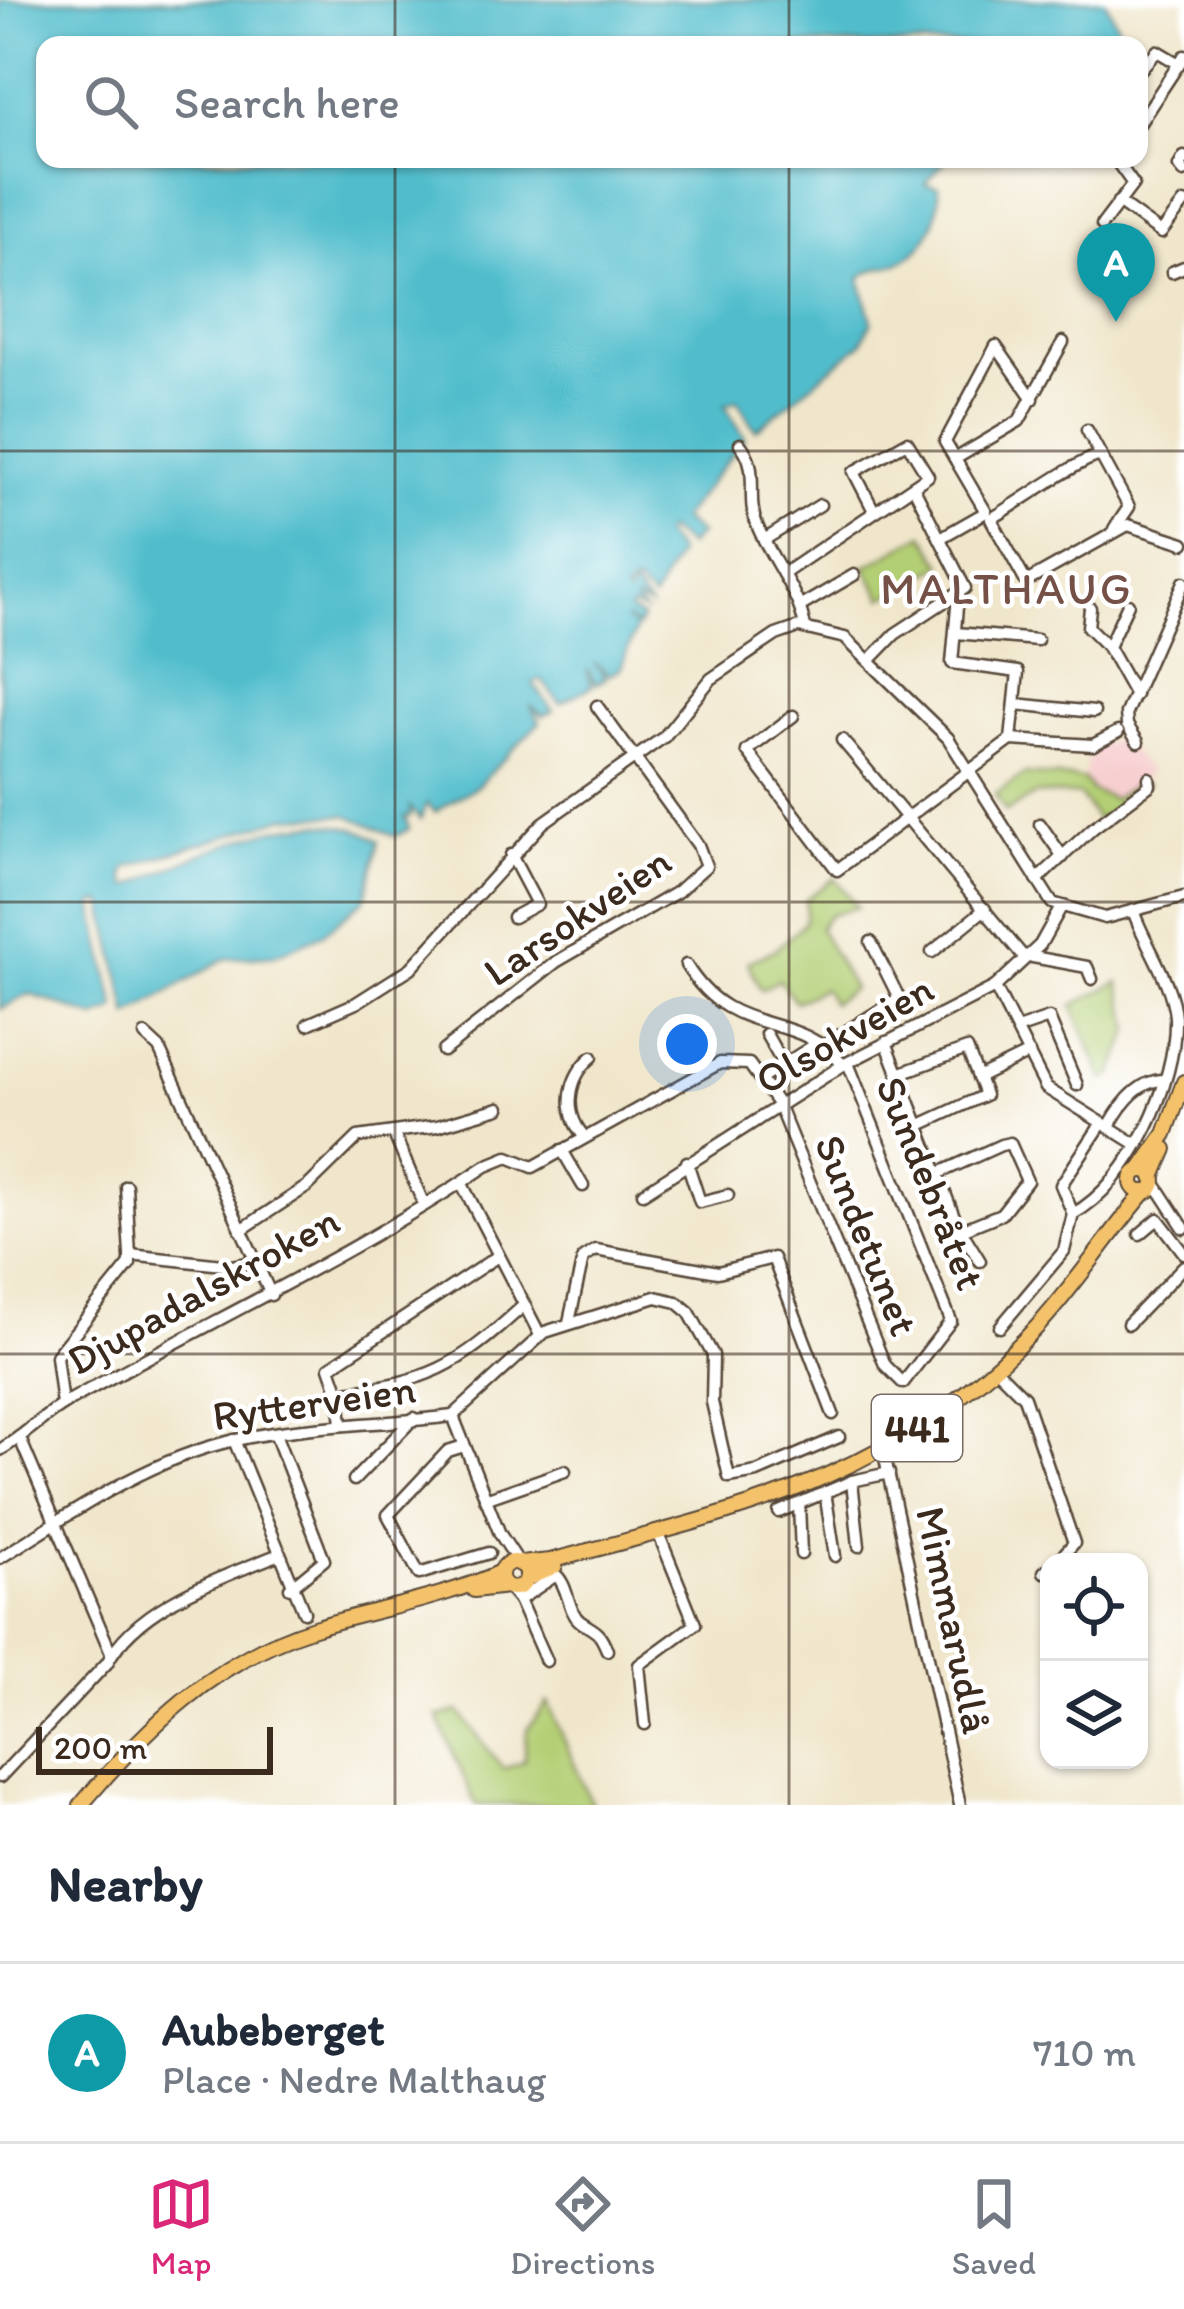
<!DOCTYPE html>
<meta charset="utf-8">
<style>
body{margin:0;font-family:Itim,sans-serif;background:#f2f2f3;color:#1f2937}
.controls{position:absolute;right:36px;bottom:36px;display:grid;overflow:hidden;border-radius:24px;box-shadow:0 3px 9px #0004}
.controls button{width:108px;height:108px;display:grid;place-items:center;padding:0;border:0;border-bottom:3px solid #e0e1e3;background:#fff;color:#1f2937;font:60px sans-serif}
.scale{position:absolute;left:36px;bottom:30px;width:237px;box-sizing:border-box;padding-left:12px;border:6px solid #3b2a1e;border-top:0;font-size:33px;line-height:42px;white-space:nowrap;color:#3b2a1e;-webkit-text-stroke:9px #fff;paint-order:stroke}
.you{position:absolute;left:687px;top:1044px;width:42px;height:42px;margin:-30px;border:9px solid #fff;border-radius:50%;background:#1a73e8;box-shadow:0 0 0 18px #1a73e833}
.badge{display:grid;place-items:center;width:78px;height:78px;border-radius:50%;background:#db2777;color:#fff;font-size:39px;font-weight:700}
.pin{position:absolute;translate:-50% -99px;filter:drop-shadow(0 3px 6px #0008)}
.pin::after{content:'';position:absolute;top:63px;width:42px;height:36px;background:inherit;clip-path:polygon(0 0,100% 0,50% 100%)}
.list{margin:0;padding:0;list-style:none}
h2{display:flex;justify-content:space-between;align-items:center;height:156px;margin:0;padding:0 48px;font-size:51px}
h2 small{font-size:39px;font-weight:400;color:#747a83}
.list li{display:grid;grid-template-columns:78px 1fr auto;gap:36px;align-items:center;box-sizing:border-box;height:180px;padding:0 48px;border-top:3px solid #e0e1e3}
.list b{display:block;font-size:45px;white-space:nowrap}
.list p{margin:0;font-size:39px;white-space:nowrap;color:#747a83}
.list em{font-size:39px;font-style:normal;color:#747a83}
.icon{flex:none;width:66px;height:66px;fill:none;stroke:currentColor;stroke-width:2;stroke-linecap:round;stroke-linejoin:round}
.map{position:relative;flex:none;width:1184px;height:1805px;overflow:hidden}
.search{position:absolute;background:#fff;box-shadow:0 3px 9px #0004;left:36px;right:36px;top:36px;height:132px;display:flex;align-items:center;gap:30px;box-sizing:border-box;padding:0 42px;border-radius:24px;color:#747a83;font-size:45px}
.sheet{height:336px;background:#fff}
nav{display:flex;justify-content:space-around;align-items:center;box-sizing:border-box;height:168px;border-top:3px solid #e0e1e3;background:#fff;font-size:33px;color:#747a83}
nav a{display:grid;justify-items:center;gap:6px}
nav .on{color:#db2777}
.map>svg:first-child{display:block}
.built{fill:#f7cfd0}
.green{fill:#b3cf75;stroke:#777c4a;stroke-width:3}
.water{fill:#51bdcc;stroke:#467475;stroke-width:3}
.lines{fill:none;stroke-linecap:round;stroke-linejoin:round}
.minor-casing{stroke:#564638;stroke-width:15}
.major-casing{stroke:#564638;stroke-width:18}
.minor{stroke:#fff;stroke-width:10}
.major{stroke:#f4c26a;stroke-width:14}
.grid{fill:none;stroke:#3b2a1e;stroke-width:3;stroke-opacity:0.55}
.labels{text-anchor:middle;dominant-baseline:central;stroke-width:9;stroke-linejoin:round;paint-order:stroke}
.shield{fill:#fff;stroke:#766a62;stroke-width:3}
.shield-label{font-size:39px;font-weight:bold;fill:#3b2a1e}
.street-label{font-size:42px;fill:#3b2a1e;stroke:#fff}
.neighbourhood-label{font-size:45px;letter-spacing:3px;fill:#745047;stroke:#fff}
</style>
<div class="map">
<svg width="1184" height="1805" viewBox="0 0 1184 1805">
<rect width="100%" height="100%" fill="#fff"/>
<filter id="ink" filterUnits="userSpaceOnUse"><feTurbulence type="fractalNoise" baseFrequency=".00833" numOctaves="2"/><feDisplacementMap in="SourceGraphic" scale="24" xChannelSelector="R" yChannelSelector="G"/><feConvolveMatrix kernelMatrix="1 2 1 2 8 2 1 2 1" color-interpolation-filters="sRGB"/></filter>
<filter id="wash" filterUnits="userSpaceOnUse"><feTurbulence type="fractalNoise" baseFrequency=".004" numOctaves="4" result="noise"/><feDisplacementMap in="SourceGraphic" scale="48" xChannelSelector="R" yChannelSelector="G"/><feGaussianBlur stdDeviation="2.7" result="paint"/><feColorMatrix in="noise" values="0 0 0 0 0 0 0 0 0 0 0 0 0 0 0 0 0 1.4 0 .05"/><feComposite in="paint" operator="in"/></filter>
<g filter="url(#wash)">
<rect width="100%" height="100%" fill="#f0e6cb"/>
<polygon class="built" points="1120,738 1150,773 1119,797 1106,797 1092,791 1083,779 1091,749"/>
<g class="green">
<polygon points="924,534 943,565 883,598 865,567"/>
<polygon points="1025,774 1083,779 1092,791 1113,799 1139,782 1146,784 1097,821 1080,795 1037,794 1006,812 995,795"/>
<polygon points="835,878 857,907 829,915 819,928 853,988 832,1003 823,988 796,1002 779,980 761,990 748,962 776,949 805,922 806,899"/>
<polygon points="1119,982 1131,1028 1112,1076 1104,1080 1073,1005"/>
<polygon points="548,1702 592,1805 476,1805 438,1717 459,1711 503,1769 524,1761 527,1730"/>
</g>
<path class="water" d="M0,0h1105l16,32 -14,13h-1062v114h902l-22,25 13,2c4,30 -12,68 -43,78 -16,5 -21,3 -35,14l12,43 -11,23 -105,86 -19,-30 -12,5 20,33 -64,81 18,15 -11,12 -21,-16 -4,4 15,19 -25,46 -18,-16 -11,8 3,4 7,-8 15,19 -15,-6 10,11 -12,-4 -3,4 13,7 -3,8 -14,-7 11,9 -15,40 -12,7 -15,-13 12,16 -10,6 -9,-15 5,17 -32,17 -20,-24 -7,4 20,28 -10,5 -13,-11 10,17 -62,63 -43,27 -8,-9 -7,16 -10,-12 1,9 -6,1 4,12 -14,7 -48,-21 -61,2 -158,50 -4,8 4,12c64,-28 185,-94 251,-46l-13,57 -43,36 -48,21 -51,4 -95,57 -26,-114 -10,2 23,105 -20,9 -66,-24 -30,15z"/>
</g>
<g filter="url(#ink)">
<g class="lines">
<defs>
<g id="minor">
<polyline points="1139,71 1157,51 1179,64"/>
<polyline points="1139,124 1184,56"/>
<polyline points="1184,157 1179,166 1184,172"/>
<polyline points="1118,202 1161,233 1184,203"/>
<polyline points="1102,225 1133,184 1115,159"/>
<polyline points="1172,272 1184,267"/>
<polyline points="1087,430 1129,507 1114,529"/>
<path d="M740,444c21,25 5,53 17,81 14,35 41,64 48,102"/>
<path d="M1101,456c-17,-1 -88,51 -110,63l35,63 102,-57 56,18"/>
<polyline points="955,459 1019,421 1063,342"/>
<polyline points="942,537 986,512 945,442 996,346 1033,399"/>
<polyline points="764,540 820,505"/>
<polyline points="783,574 928,476 907,442 854,472 874,511"/>
<polyline points="958,596 952,663 1018,672 1011,740"/>
<polyline points="1128,604 1108,647 1135,695"/>
<polyline points="801,606 854,575"/>
<polyline points="1090,608 1088,627 1108,647"/>
<polyline points="956,633 1037,640"/>
<polyline points="870,660 895,634 965,588 914,488"/>
<polyline points="1015,704 1094,712"/>
<polyline points="793,716 747,751 837,870 1011,740 1093,745 1118,732"/>
<polyline points="842,740 1022,955 1087,967 1092,979"/>
<polyline points="1138,742 1127,725 1126,713 1184,582"/>
<polyline points="1040,824 1063,857"/>
<polyline points="511,855 537,904 513,917"/>
<polyline points="1037,880 1093,828 1150,785 1149,778"/>
<polyline points="932,952 985,909"/>
<path d="M686,965c47,77 109,42 157,100"/>
<polyline points="995,987 1046,1088 1136,1144"/>
<polyline points="308,1024 356,1003 411,968 543,823 664,737 711,679 776,635 799,627 845,638 948,738 1052,903 1105,918 1184,897"/>
<polyline points="1017,1029 1049,1018 1077,1085"/>
<polyline points="766,1034 783,1064"/>
<polyline points="145,1035 159,1048 271,1295"/>
<polyline points="886,1042 957,1224 980,1261"/>
<polyline points="826,1044 899,998 871,942"/>
<polyline points="443,1051 556,962 677,892 706,866 698,845 597,706"/>
<polyline points="898,1074 967,1049 985,1095 920,1125"/>
<polyline points="978,1078 1029,1053"/>
<polyline points="761,1079 816,1044"/>
<path d="M1109,1126c11,-20 29,-45 53,-46"/>
<polyline points="394,1134 424,1205"/>
<path d="M583,1135c-20,-23 -15,-58 9,-78"/>
<polyline points="562,1150 583,1186"/>
<polyline points="687,1162 700,1202 728,1195"/>
<polyline points="939,1173 1001,1145 1010,1143 1027,1181 1001,1214 964,1229"/>
<polyline points="1154,1182 1184,1228"/>
<polyline points="462,1184 540,1335"/>
<polyline points="126,1186 130,1255"/>
<polyline points="643,1193 843,1065 995,987 1040,945 1060,909"/>
<polyline points="1073,1214 1061,1185 1102,1123"/>
<polyline points="241,1230 308,1186 358,1137 437,1126 499,1108"/>
<polyline points="1140,1234 1158,1219 1184,1253"/>
<path d="M498,1256l-168,111 9,26c93,-13 115,-24 184,-87"/>
<polyline points="569,1322 583,1258 596,1250 718,1272 773,1258 833,1414"/>
<polyline points="1128,1324 1184,1266"/>
<path d="M1000,1327l64,-76 9,-37c57,-31 104,-131 102,-197 -2,-33 -30,-73 -41,-104"/>
<polyline points="995,1368 1024,1397 1074,1543 1057,1562"/>
<polyline points="339,1393 342,1425"/>
<polyline points="62,1405 56,1356 130,1264 130,1255 232,1266 254,1262"/>
<polyline points="453,1416 545,1332 656,1297 677,1302 689,1312 713,1355 712,1402 729,1477 757,1472 839,1437"/>
<polyline points="453,1416 500,1534 519,1563"/>
<polyline points="276,1436 324,1560 290,1588"/>
<polyline points="234,1440 304,1612"/>
<polyline points="21,1441 111,1653"/>
<polyline points="464,1446 448,1451 388,1515 419,1574 489,1553"/>
<polyline points="883,1449 960,1805"/>
<path d="M0,1450c24,-14 43,-34 67,-48 139,-79 285,-146 419,-236l22,-9 25,10 187,-104 29,1 29,40 107,261 18,18 48,-62 -103,-258"/>
<polyline points="354,1480 414,1418"/>
<polyline points="852,1481 859,1546"/>
<polyline points="825,1492 835,1556"/>
<polyline points="485,1499 565,1471"/>
<polyline points="799,1504 801,1554"/>
<polyline points="779,1512 852,1481 889,1473"/>
<path d="M0,1558c72,-45 145,-97 231,-117 72,-17 149,-16 222,-25"/>
<polyline points="1044,1572 1049,1569"/>
<polyline points="509,1588 519,1600 520,1587"/>
<path d="M546,1661l-27,-61 37,-25c13,11 11,37 25,47 15,10 18,8 26,28"/>
<polyline points="645,1724 639,1665 695,1624 659,1535"/>
<path d="M0,1777l107,-114c29,-57 114,-85 170,-108"/>
</g>
<g id="major">
<polyline points="1140,1170 1165,1134 1184,1082"/>
<circle cx="1143" cy="1181" r="11"/>
<polyline points="1153,1177 1165,1149"/>
<circle cx="514" cy="1575" r="13"/>
<path d="M520,1564l30,-3c193,-51 342,-82 486,-233 40,-43 71,-92 109,-136"/>
<polyline points="527,1579 555,1566"/>
<polyline points="474,1590 507,1586"/>
<path d="M81,1805c65,-77 134,-146 233,-177 61,-19 129,-29 187,-56"/>
</g>
</defs>
<use href="#minor" class="minor-casing"/>
<use href="#major" class="major-casing"/>
<use href="#minor" class="minor"/>
<use href="#major" class="major"/>
</g>
</g>
<path class="grid" d="M395,0v45M789,0v45M395,159v1646M789,159v1646M0,451h1184M0,902h1184M0,1354h1184"/>
<g class="labels">
<rect class="shield" x="872" y="1395" width="90" height="66" rx="9"/>
<g class="shield-label">
<text x="917" y="1428">441</text>
</g>
<g class="street-label">
<text transform="translate(577 916) rotate(-34)">Larsokveien</text>
<text transform="translate(844 1034) rotate(-30)">Olsokveien</text>
<text transform="translate(931 1183) rotate(68)">Sundebråtet</text>
<text transform="translate(867 1235) rotate(68)">Sundetunet</text>
<text transform="translate(203 1290) rotate(-29)">Djupadalskroken</text>
<text transform="translate(314 1402) rotate(-8)">Rytterveien</text>
<text transform="translate(954 1620) rotate(78)">Mimmarudlå</text>
</g>
<g class="neighbourhood-label">
<text x="1007" y="588">MALTHAUG</text>
</g>
</g>
</svg>
<div class="controls">
<button><svg class="icon" aria-label="locate" viewBox="0 0 24 24"><circle cx="12" cy="12" r="6"/><path d="M12 2v4M12 18v4M2 12h4M18 12h4"/></svg></button>
<button><svg class="icon" aria-label="layers" viewBox="0 0 24 24"><path d="M12 4l9 5-9 5-9-5zM3 14l9 5 9-5"/></svg></button>
</div>
<div class="scale">200 m</div>
<div class="you"></div>
<div class="pin badge" style="left:1116px;top:322px;background:#0f9aa8">A</div>
<div class="search"><svg class="icon" aria-label="search" viewBox="0 0 24 24"><circle cx="10" cy="10" r="6"/><path d="M15 15l6 6"/></svg>Search here</div>
</div>
<section class="sheet">
<h2>Nearby<small></small></h2>
<ul class="list">
<li><span class="badge" style="background:#0f9aa8">A</span><div><b>Aubeberget</b><p>Place · Nedre Malthaug</p></div><em>710 m</em></li>
</ul>
</section>
<nav>
<a class="on"><svg class="icon" aria-label="map" viewBox="0 0 24 24"><path d="M3 6l6-2 6 2 6-2v14l-6 2-6-2-6 2zM9 4v14M15 6v14"/></svg>Map</a>
<a><svg class="icon" aria-label="directions" viewBox="0 0 24 24"><path d="M12 3l9 9-9 9-9-9zM9 14v-3h6M13 9l2 2-2 2"/></svg>Directions</a>
<a><svg class="icon" aria-label="saved" viewBox="0 0 24 24"><path d="M7 4h10v16l-5-4-5 4z"/></svg>Saved</a>
</nav>
